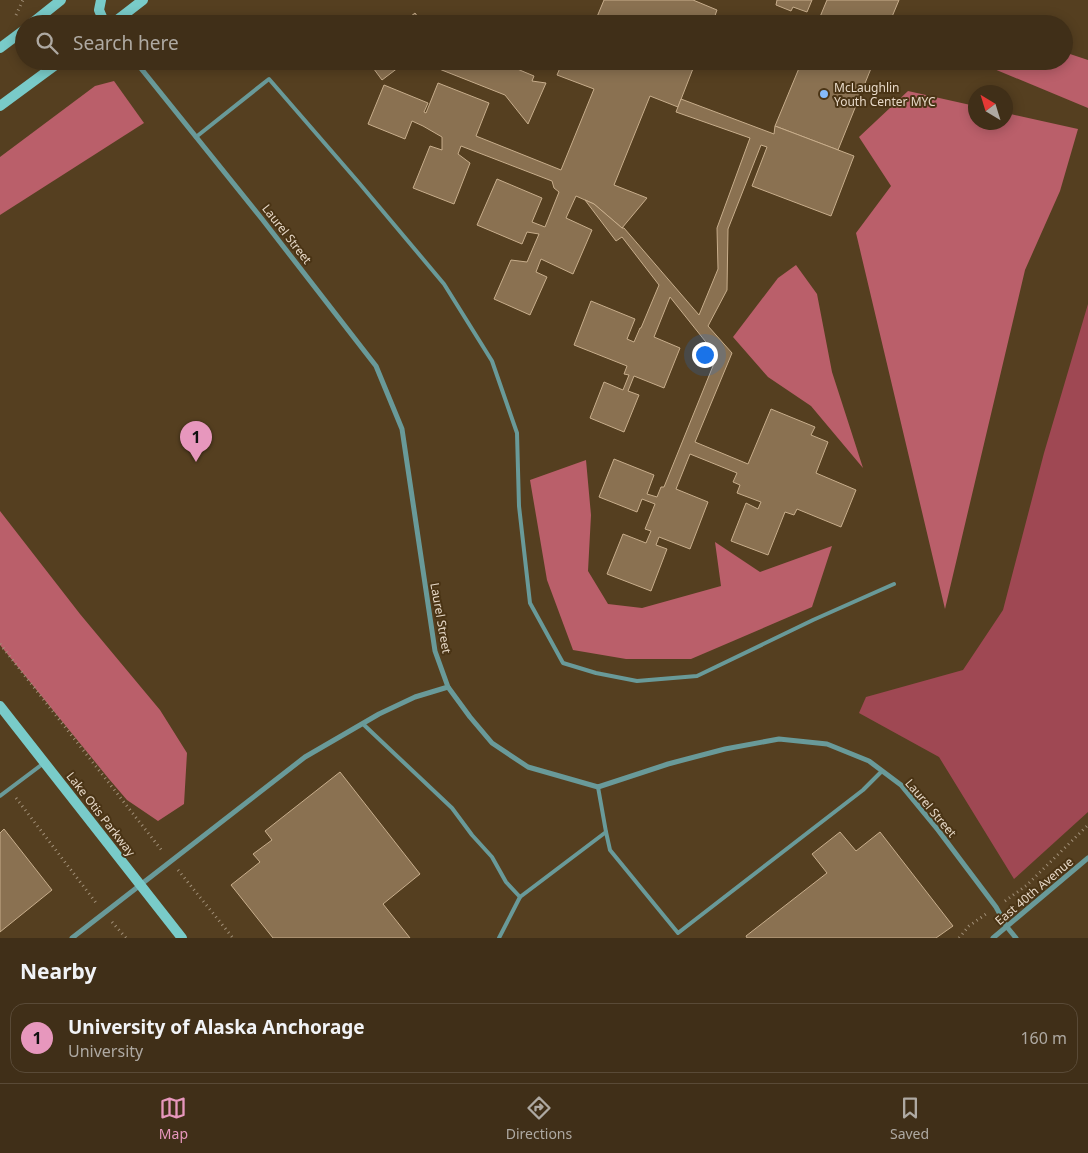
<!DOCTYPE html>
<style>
body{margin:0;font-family:"Noto Sans",sans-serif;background:#473721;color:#f1f3f6}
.compass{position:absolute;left:968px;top:85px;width:45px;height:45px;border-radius:50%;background:#402f18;box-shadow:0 2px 12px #0003;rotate:322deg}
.you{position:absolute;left:704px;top:354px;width:18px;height:18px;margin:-12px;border:4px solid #fff;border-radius:50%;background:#1a73e8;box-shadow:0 0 0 8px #1a73e833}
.badge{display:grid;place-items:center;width:32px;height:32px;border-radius:50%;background:#e797bd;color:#111;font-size:16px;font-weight:700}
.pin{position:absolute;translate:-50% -41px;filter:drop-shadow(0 1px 2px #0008)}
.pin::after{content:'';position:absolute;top:26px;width:18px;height:15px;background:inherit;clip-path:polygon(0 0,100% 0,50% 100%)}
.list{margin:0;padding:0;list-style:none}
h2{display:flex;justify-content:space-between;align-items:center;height:65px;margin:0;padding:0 20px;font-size:21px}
h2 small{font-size:16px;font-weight:400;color:#aea9a2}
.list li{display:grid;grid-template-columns:32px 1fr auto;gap:15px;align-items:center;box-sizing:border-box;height:70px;margin:0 10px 10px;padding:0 10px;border:1px solid #594a37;border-radius:15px}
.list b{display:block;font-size:19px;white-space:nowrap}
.list p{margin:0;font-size:16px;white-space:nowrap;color:#aea9a2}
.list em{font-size:16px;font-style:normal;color:#aea9a2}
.icon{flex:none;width:28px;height:28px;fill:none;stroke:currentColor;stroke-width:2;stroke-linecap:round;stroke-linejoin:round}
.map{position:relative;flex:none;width:1088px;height:938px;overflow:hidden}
.search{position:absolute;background:#402f18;box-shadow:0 2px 12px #0003;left:15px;right:15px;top:15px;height:55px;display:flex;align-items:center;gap:12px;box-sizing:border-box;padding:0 18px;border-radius:28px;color:#aea9a2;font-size:19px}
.sheet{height:145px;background:#402f18}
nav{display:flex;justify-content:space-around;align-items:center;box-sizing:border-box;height:70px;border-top:1px solid #594a37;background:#402f18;font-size:14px;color:#aea9a2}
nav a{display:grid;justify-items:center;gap:2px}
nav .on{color:#e797bd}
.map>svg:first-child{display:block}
.green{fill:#9f4853}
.forest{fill:#ba5f6a}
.building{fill:#8a7151;stroke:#c8ae8c}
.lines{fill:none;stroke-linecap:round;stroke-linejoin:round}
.path{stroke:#a29078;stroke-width:3;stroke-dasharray:1 4;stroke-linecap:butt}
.service{stroke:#699a99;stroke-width:4}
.minor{stroke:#699a99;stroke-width:5}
.secondary{stroke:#79cbc9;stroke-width:10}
.poi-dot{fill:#86bbfb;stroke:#4a3415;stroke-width:2}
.labels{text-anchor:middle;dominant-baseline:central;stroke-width:4;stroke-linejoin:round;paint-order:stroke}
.poi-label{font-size:12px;fill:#e7d9c8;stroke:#4a3415;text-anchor:start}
.street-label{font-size:12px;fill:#e7d9c8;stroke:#4a3415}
</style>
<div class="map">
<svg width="1088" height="938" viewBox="0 0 1088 938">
<rect width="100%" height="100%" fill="#553f20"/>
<polygon class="green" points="1088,304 1088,812 1014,879 939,757 859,713 866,697 963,670 1003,610 1044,453"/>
<g class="forest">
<polygon points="1064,52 1088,60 1088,108 975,61 1064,61"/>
<polygon points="114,81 144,123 0,215 0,157 95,86"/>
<polygon points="908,91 975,106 976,122 1006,122 1006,113 1078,129 1060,191 1025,270 945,609 856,233 891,186 859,137"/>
<polygon points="796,265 817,294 832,372 863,468 811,406 768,377 733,337 778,278"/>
<polygon points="586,460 591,515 588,571 608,604 642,608 721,586 715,542 760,572 832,546 812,607 691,659 626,659 573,650 547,580 530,480"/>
<polygon points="0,511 80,614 160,710 187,753 184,804 158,821 127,800 109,779 0,645"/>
</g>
<g class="building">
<polygon points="604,0 693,0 717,10 712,24 594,24"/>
<polygon points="777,0 812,0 807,12 793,7 791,11 776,5"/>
<polygon points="827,0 899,0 889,24 817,24"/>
<polygon points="415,13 423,24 401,24"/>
<polygon points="368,61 407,61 382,80"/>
<polygon points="419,61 498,61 534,76 532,81 546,83 528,124 505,95"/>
<polygon points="563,61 696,61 678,107 650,96 614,185 647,198 622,228 594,204 576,196 566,218 592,230 573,274 541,259 536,272 547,277 530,315 494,299 511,260 527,262 539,234 527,232 522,244 477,225 497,179 542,198 532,222 545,227 559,192 554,188 552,181 461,146 458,154 470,163 454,204 413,188 430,146 442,150 442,137 423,126 412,121 405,139 368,124 384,85 428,103 424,112 426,113 438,83 489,103 476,136 561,170 594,89 557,75"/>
<polygon points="802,61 874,61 838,150 775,126"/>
<polygon points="681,99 774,134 775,126 854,156 831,216 752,186 767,147 761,145 728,229 727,290 708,326 732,353 695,442 748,464 771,409 815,427 811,435 828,442 816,473 856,490 841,527 797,509 794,515 785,512 768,555 731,541 746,503 758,509 761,502 737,493 740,485 733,482 737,473 690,454 676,489 708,502 690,549 659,537 656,545 667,549 651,591 607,574 623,534 646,543 651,531 645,529 655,504 642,499 637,512 599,497 614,459 654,475 647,494 657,497 661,487 664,487 717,356 670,297 654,337 680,348 664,388 634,376 628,391 639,395 624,432 590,418 604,382 623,390 629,375 624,374 627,366 574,345 591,301 635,319 627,339 634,342 640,328 641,328 659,285 622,237 616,241 585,200 594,204 622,228 624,228 699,315 718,269 717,228 750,138 676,112"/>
<polygon points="340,772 420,874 383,904 410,938 273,938 231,885 260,862 253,854 272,840 265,831"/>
<polygon points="4,829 52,890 0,932 0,833"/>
<polygon points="840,832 856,851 880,832 953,926 936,938 747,938 746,936 827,873 812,854"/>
</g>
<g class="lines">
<g class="path">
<polyline points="16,15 23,0"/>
<polyline points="0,644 163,852"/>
<polyline points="16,798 97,904"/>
<polyline points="178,870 233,938"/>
<polyline points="1005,901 1027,885 1088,825"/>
<polyline points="112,922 126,938"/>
<polyline points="959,938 969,926 986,914"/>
</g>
<g class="service">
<polyline points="196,137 269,79 360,184 444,284 492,361 517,433 519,506 530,603 563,663 596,673 637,681 697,676 813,620 894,584"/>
<polyline points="363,724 452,808 472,835 492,857 506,882 520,897"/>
<polyline points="598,787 606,832 610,850 678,933 863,790 882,771"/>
<polyline points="0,796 44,763"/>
<polyline points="499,938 520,897 606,832"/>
</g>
<g class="minor">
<polyline points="135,61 262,219 376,366 402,429 435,651 448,687 470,717 492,743 528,767 598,787 668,764 725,749 779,739 827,744 869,761 901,785 938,830 996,907 1007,927 1016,938"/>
<polyline points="72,938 305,757 379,714 415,697 448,687"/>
<polyline points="993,938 1088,858"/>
</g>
<g class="secondary">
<polyline points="101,0 99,10 105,24"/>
<polyline points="31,24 61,0"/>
<polyline points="112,24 143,0"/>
<polyline points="0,48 24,30"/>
<polyline points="0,106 61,61"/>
<polyline points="0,706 182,938"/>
</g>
</g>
<circle class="poi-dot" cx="824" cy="94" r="5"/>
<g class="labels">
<g class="poi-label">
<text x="834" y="87">McLaughlin<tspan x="834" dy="14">Youth Center MYC</tspan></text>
</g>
<g class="street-label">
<text transform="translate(287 234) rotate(52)">Laurel Street</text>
<text transform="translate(441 618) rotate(80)">Laurel Street</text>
<text transform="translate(931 808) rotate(50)">Laurel Street</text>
<text transform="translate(101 814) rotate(52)">Lake Otis Parkway</text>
<text transform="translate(1034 891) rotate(-40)">East 40th Avenue</text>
</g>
</g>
</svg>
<svg class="compass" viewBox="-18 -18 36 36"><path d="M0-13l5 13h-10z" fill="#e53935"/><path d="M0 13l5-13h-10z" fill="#aea9a2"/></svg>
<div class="you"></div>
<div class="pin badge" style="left:196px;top:462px">1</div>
<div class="search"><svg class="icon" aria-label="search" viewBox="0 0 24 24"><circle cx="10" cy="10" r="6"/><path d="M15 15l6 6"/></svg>Search here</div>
</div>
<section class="sheet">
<h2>Nearby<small></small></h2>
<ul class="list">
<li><span class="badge">1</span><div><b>University of Alaska Anchorage</b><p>University</p></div><em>160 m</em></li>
</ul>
</section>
<nav>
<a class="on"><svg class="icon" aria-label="map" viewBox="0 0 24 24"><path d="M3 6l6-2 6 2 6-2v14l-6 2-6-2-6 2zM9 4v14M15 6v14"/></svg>Map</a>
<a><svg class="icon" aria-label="directions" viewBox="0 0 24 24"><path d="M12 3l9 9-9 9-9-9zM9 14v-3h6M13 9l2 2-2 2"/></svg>Directions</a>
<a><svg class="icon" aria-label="saved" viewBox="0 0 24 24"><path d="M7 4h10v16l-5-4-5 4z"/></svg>Saved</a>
</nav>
